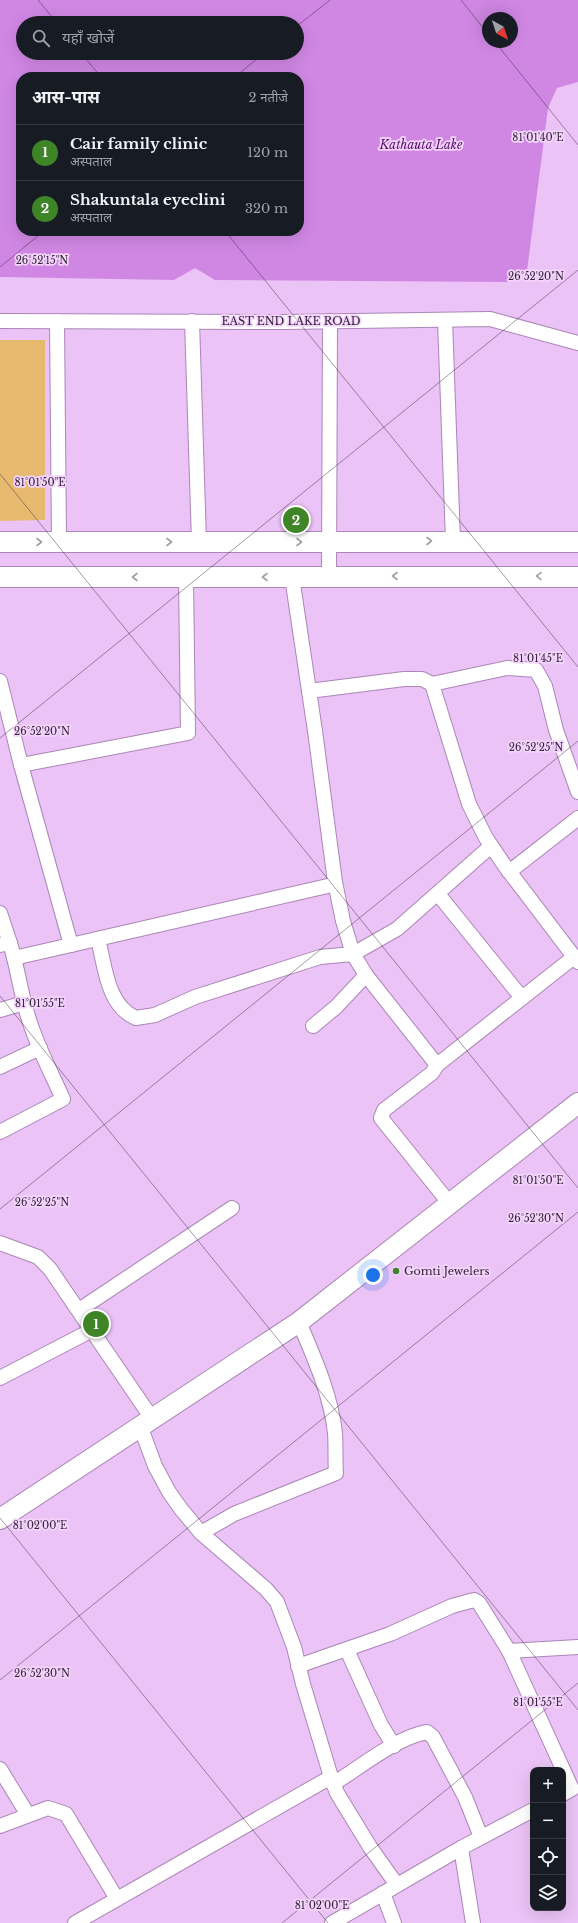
<!DOCTYPE html>
<html lang="hi">
<meta charset="utf-8">
<style>
body{margin:0;font-family:"Libre Baskerville","Noto Sans Devanagari",serif;background:#20242c;color:#f1f3f6}
.controls{position:absolute;right:12px;bottom:12px;display:grid;overflow:hidden;border-radius:8px;box-shadow:0 4px 16px #0002}
.controls button{width:36px;height:36px;display:grid;place-items:center;padding:0;border:0;border-bottom:1px solid #363941;background:#171b24;color:#f1f3f6;font:20px sans-serif}
.compass{position:absolute;left:482px;top:12px;width:36px;height:36px;border-radius:50%;background:#171b24;box-shadow:0 4px 16px #0002;rotate:141deg}
.you{position:absolute;left:373px;top:1275px;width:14px;height:14px;margin:-10px;border:3px solid #fff;border-radius:50%;background:#1a73e8;box-shadow:0 0 0 6px #1a73e833}
.badge{display:grid;place-items:center;width:26px;height:26px;border-radius:50%;background:#408428;color:#fff;font-size:13px;font-weight:700}
.pin{position:absolute;translate:-50% -50%;border:2px solid #fff;box-shadow:0 1px 4px #0006}
.list{margin:0;padding:0;list-style:none}
h2{display:flex;justify-content:space-between;align-items:center;height:52px;margin:0;padding:0 16px;font-size:17px}
h2 small{font-size:13px;font-weight:400;color:#9ea1a6}
.list li{display:grid;grid-template-columns:26px 1fr auto;gap:12px;align-items:center;box-sizing:border-box;height:56px;padding:0 16px;border-top:1px solid #363941}
.list b{display:block;font-size:15px;white-space:nowrap}
.list p{margin:0;font-size:13px;white-space:nowrap;color:#9ea1a6}
.list em{font-size:13px;font-style:normal;color:#9ea1a6}
.icon{flex:none;width:22px;height:22px;fill:none;stroke:currentColor;stroke-width:2;stroke-linecap:round;stroke-linejoin:round}
.map{position:relative;flex:none;width:578px;height:1923px;overflow:hidden}
.search{position:absolute;background:#171b24;box-shadow:0 4px 16px #0002;left:16px;top:16px;width:288px;height:44px;display:flex;align-items:center;gap:10px;box-sizing:border-box;padding:0 14px;border-radius:22px;color:#9ea1a6;font-size:15px}
.panel{position:absolute;background:#171b24;box-shadow:0 4px 16px #0002;left:16px;top:72px;width:288px;height:164px;border-radius:16px}
.map>svg:first-child{display:block}
.green{fill:#e8ba6f}
.water{fill:#d087e4;fill-rule:evenodd}
.lines{fill:none;stroke-linecap:round;stroke-linejoin:round}
.street-casing{stroke:#ab86b6;stroke-width:16}
.secondary-casing{stroke:#ab86b6;stroke-width:22}
.street{stroke:#fff;stroke-width:14}
.secondary{stroke:#fff;stroke-width:20}
.oneway{stroke:#a39ca5}
.ticks{fill:none;stroke:#332437;stroke-width:1;stroke-opacity:0.45}
.poi-dot{fill:#408428;stroke:#f4d4fd;stroke-width:1.5}
.labels{text-anchor:middle;dominant-baseline:central;stroke-width:3.5;stroke-linejoin:round;paint-order:stroke}
.street-label{font-size:11px;fill:#332437;stroke:#f4d4fd}
.poi-label{font-size:11px;fill:#332437;stroke:#f4d4fd;text-anchor:start}
.water-label{font-size:12px;font-style:italic;fill:#551066;stroke:#f4d4fd}
.ticks-label{font-size:10px;text-anchor:middle;fill:#332437;stroke:#f4d4fd;stroke-width:3.5;stroke-linejoin:round;paint-order:stroke}
</style>
<div class="map">
<svg width="578" height="1923" viewBox="0 0 578 1923">
<rect width="100%" height="100%" fill="#ebc3f6"/>
<polygon class="green" points="0,340 45,340 45,520 0,521"/>
<path class="water" d="M0,0h578v82l-21,6 -9,20 -21,163 -19,11 -293,-2 -20,-12 -21,12 -174,-3zM488,18h24v24h-24zM23,23h274v30h-274zM21,77h278v154h-278z"/>
<g class="lines">
<defs>
<g id="street">
<polyline points="445,320 453,541"/>
<polyline points="0,321 285,322 490,319 578,343"/>
<polyline points="57,321 59,542"/>
<polyline points="192,321 199,542"/>
<polyline points="329,577 330,321"/>
<polyline points="0,681 21,765"/>
<polyline points="432,684 507,668 536,670 545,686 556,730 578,792"/>
<polyline points="309,691 404,679 422,679 432,684 469,804 486,838 505,866 578,962"/>
<polyline points="509,872 578,818"/>
<polyline points="335,882 343,921 353,954 366,975 437,1065 432,1073 384,1110 381,1118 450,1204"/>
<polyline points="438,894 522,998"/>
<polyline points="0,913 10,943"/>
<path d="M98,939c7,27 9,67 38,79l19,-3 40,-18 125,-40 33,-3 44,-25 94,-83"/>
<path d="M0,945l10,-2c6,19 9,39 14,59 8,34 25,66 39,97l-63,33"/>
<polyline points="71,945 21,765 188,733 186,577"/>
<polyline points="14,958 332,885 335,882 315,731 292,577"/>
<polyline points="0,1010 24,1003"/>
<polyline points="313,1026 336,1007 366,975"/>
<polyline points="437,1065 574,957"/>
<polyline points="0,1067 40,1048"/>
<polyline points="0,1243 38,1257 50,1269 153,1420"/>
<polyline points="79,1310 232,1208"/>
<polyline points="0,1378 92,1330"/>
<polyline points="141,1428 155,1466 169,1492 181,1509 201,1533 266,1589 277,1602 294,1647 303,1684 331,1777 337,1793 370,1847 397,1885"/>
<path d="M201,1533l33,-19 102,-41c-1,-13 0,-27 -1,-40 -4,-38 -21,-76 -36,-111"/>
<polyline points="347,1650 381,1725 394,1746"/>
<polyline points="298,1666 390,1634 452,1606 474,1600 479,1603 509,1651"/>
<polyline points="0,1769 28,1815"/>
<path d="M333,1784c26,-16 64,-47 94,-52l6,5 32,60 16,40"/>
<polyline points="563,1794 572,1789 509,1651 578,1647"/>
<polyline points="0,1826 48,1808 66,1814 117,1899"/>
<polyline points="461,1848 473,1923"/>
<polyline points="383,1893 394,1923"/>
<polyline points="75,1923 331,1777"/>
<polyline points="332,1923 461,1848 533,1810"/>
</g>
<g id="secondary">
<polyline points="0,542 578,542"/>
<polyline points="0,577 578,577"/>
<polyline points="0,1519 299,1322 578,1103"/>
</g>
</defs>
<use href="#street" class="street-casing"/>
<use href="#secondary" class="secondary-casing"/>
<use href="#street" class="street"/>
<use href="#secondary" class="secondary"/>
</g>
<defs><path id="oneway-chevron" d="M-2-3.5L2.5 0L-2 3.5" fill="none" stroke-width="1.6" stroke-linecap="round" stroke-linejoin="round"/></defs>
<g class="oneway">
<use href="#oneway-chevron" transform="translate(429 541)"/>
<use href="#oneway-chevron" transform="translate(39 542)"/>
<use href="#oneway-chevron" transform="translate(169 542)"/>
<use href="#oneway-chevron" transform="translate(299 542)"/>
<use href="#oneway-chevron" transform="translate(395 576) rotate(180)"/>
<use href="#oneway-chevron" transform="translate(539 576) rotate(-179)"/>
<use href="#oneway-chevron" transform="translate(135 577) rotate(180)"/>
<use href="#oneway-chevron" transform="translate(265 577) rotate(-180)"/>
</g>
<path class="ticks" d="M38,0l19,23M461,0l27,34M297,26l33,-26M495,42l83,103M81,53l20,24M235,77l29,-24M225,231l353,436M0,267l44,-36M0,474l578,714M0,738l578,-468M0,996l578,714M0,1209l578,-468M0,1518l328,405M0,1680l578,-468M282,1923l296,-240"/>
<circle class="poi-dot" cx="396" cy="1271" r="4"/>
<g class="labels">
<g class="street-label">
<text x="291" y="321">EAST END LAKE ROAD</text>
</g>
<g class="poi-label">
<text x="404" y="1271">Gomti Jewelers</text>
</g>
<g class="water-label">
<text x="421" y="144">Kathauta Lake</text>
</g>
</g>
<g class="ticks-label">
<text x="538" y="141">81°01'40"E</text>
<text x="42" y="264">26°52'15"N</text>
<text x="536" y="280">26°52'20"N</text>
<text x="40" y="486">81°01'50"E</text>
<text x="538" y="662">81°01'45"E</text>
<text x="42" y="735">26°52'20"N</text>
<text x="536" y="751">26°52'25"N</text>
<text x="40" y="1007">81°01'55"E</text>
<text x="538" y="1184">81°01'50"E</text>
<text x="42" y="1206">26°52'25"N</text>
<text x="536" y="1222">26°52'30"N</text>
<text x="40" y="1529">81°02'00"E</text>
<text x="42" y="1677">26°52'30"N</text>
<text x="538" y="1706">81°01'55"E</text>
<text x="322" y="1909">81°02'00"E</text>
</g>
</svg>
<div class="controls">
<button>+</button>
<button>−</button>
<button><svg class="icon" aria-label="locate" viewBox="0 0 24 24"><circle cx="12" cy="12" r="6"/><path d="M12 2v4M12 18v4M2 12h4M18 12h4"/></svg></button>
<button><svg class="icon" aria-label="layers" viewBox="0 0 24 24"><path d="M12 4l9 5-9 5-9-5zM3 14l9 5 9-5"/></svg></button>
</div>
<svg class="compass" viewBox="-18 -18 36 36"><path d="M0-13l5 13h-10z" fill="#e53935"/><path d="M0 13l5-13h-10z" fill="#9ea1a6"/></svg>
<div class="you"></div>
<div class="pin badge" style="left:96px;top:1324px">1</div>
<div class="pin badge" style="left:296px;top:520px">2</div>
<div class="search"><svg class="icon" aria-label="search" viewBox="0 0 24 24"><circle cx="10" cy="10" r="6"/><path d="M15 15l6 6"/></svg>यहाँ खोजें</div>
<section class="panel">
<h2>आस-पास<small>2 नतीजे</small></h2>
<ul class="list">
<li><span class="badge">1</span><div><b>Cair family clinic</b><p>अस्पताल</p></div><em>120 m</em></li>
<li><span class="badge">2</span><div><b>Shakuntala eyeclini</b><p>अस्पताल</p></div><em>320 m</em></li>
</ul>
</section>
</div>
